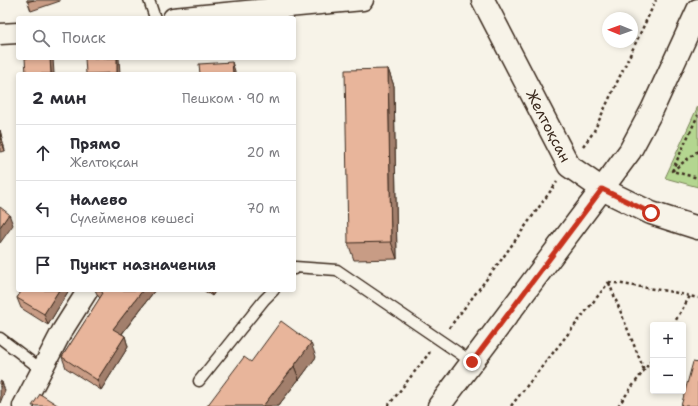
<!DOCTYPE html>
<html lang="ru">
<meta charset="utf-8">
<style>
body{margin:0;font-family:"Shantell Sans",sans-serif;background:#f2f2f3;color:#2b2b33}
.controls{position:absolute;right:12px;bottom:12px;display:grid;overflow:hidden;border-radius:4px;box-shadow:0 2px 6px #0003}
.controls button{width:36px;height:36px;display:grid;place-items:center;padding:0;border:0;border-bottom:1px solid #e1e1e2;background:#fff;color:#2b2b33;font:20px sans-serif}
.compass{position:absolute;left:602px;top:12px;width:36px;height:36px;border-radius:50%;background:#fff;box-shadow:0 2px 6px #0003;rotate:271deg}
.stop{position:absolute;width:12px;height:12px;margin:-9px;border:3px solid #c8321e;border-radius:50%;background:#fff}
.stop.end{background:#c8321e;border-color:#fff;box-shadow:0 1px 4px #0008}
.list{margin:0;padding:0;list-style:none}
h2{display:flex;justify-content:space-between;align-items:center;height:52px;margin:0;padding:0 16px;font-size:17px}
h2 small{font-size:13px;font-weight:400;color:#7c7c81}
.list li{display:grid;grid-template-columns:26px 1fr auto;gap:12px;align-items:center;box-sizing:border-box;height:56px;padding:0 16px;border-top:1px solid #e1e1e2}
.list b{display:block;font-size:15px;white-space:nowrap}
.list p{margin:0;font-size:13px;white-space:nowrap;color:#7c7c81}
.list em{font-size:13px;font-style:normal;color:#7c7c81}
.icon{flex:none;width:22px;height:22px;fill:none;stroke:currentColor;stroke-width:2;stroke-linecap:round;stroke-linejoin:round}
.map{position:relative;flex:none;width:698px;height:406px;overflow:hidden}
.search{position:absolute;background:#fff;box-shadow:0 2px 6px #0003;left:16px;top:16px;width:280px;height:44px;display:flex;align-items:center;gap:10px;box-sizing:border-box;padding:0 14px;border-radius:4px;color:#7c7c81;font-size:15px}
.panel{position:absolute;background:#fff;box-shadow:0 2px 6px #0003;left:16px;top:72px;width:280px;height:220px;border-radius:4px}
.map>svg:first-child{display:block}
.green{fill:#b4d690;stroke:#788057}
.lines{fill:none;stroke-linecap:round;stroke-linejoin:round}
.service-casing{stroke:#3b2a1e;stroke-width:13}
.minor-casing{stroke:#3b2a1e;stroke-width:23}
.tertiary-casing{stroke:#3b2a1e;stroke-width:25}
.secondary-casing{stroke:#3b2a1e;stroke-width:25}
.path{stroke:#3b2a1e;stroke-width:2.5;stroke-dasharray:3 3;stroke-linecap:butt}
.service{stroke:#f7f3e8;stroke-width:10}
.minor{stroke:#f7f3e8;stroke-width:20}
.tertiary{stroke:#f7f3e8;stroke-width:22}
.secondary{stroke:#f7f3e8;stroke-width:22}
.wall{fill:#c89c85;stroke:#3b2a1e}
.shaded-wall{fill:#a27f6c;stroke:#3b2a1e}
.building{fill:#e8b59b;stroke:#3b2a1e}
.route{stroke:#c8321e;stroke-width:5}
.labels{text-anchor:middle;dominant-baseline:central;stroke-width:4;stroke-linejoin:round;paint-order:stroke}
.street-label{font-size:15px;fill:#3b2a1e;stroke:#f7f3e8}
</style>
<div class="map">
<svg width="698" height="406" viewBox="0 0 698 406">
<rect width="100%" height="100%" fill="#f7f3e8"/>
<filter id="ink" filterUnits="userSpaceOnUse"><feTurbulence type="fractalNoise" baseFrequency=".025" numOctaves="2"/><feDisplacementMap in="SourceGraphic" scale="8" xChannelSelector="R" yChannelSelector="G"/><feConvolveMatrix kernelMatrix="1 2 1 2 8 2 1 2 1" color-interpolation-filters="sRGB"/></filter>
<g filter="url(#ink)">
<polygon class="green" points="698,106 698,187 665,178"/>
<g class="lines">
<defs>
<g id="service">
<polyline points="149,0 155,18"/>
<polyline points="294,269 295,267 337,270 472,362"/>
<polyline points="0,338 42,370"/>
<polyline points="199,381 264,300 274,290"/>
</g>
<g id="minor">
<polyline points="173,18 363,0"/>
<polyline points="0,34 18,33"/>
<polyline points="23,406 62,331 88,290"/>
</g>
<g id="tertiary">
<path id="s1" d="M483,0l86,166 33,23 49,24 47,15"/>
</g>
<polyline id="secondary" points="439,406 602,189 630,151 652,110 698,10"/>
</defs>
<use href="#service" class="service-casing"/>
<use href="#minor" class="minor-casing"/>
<use href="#tertiary" class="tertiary-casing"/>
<use href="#secondary" class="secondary-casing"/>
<g class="path">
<polyline points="583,146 593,133 656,0"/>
<polyline points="698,151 672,171 698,178"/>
<polyline points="672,171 698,115"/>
<polyline points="609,282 673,292 698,298"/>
<polyline points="609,283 644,370"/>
<polyline points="673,325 690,296"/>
<polyline points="449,328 499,263 557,182"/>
<polyline points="388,406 430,352"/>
<polyline points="511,406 609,282"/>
<polyline points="618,406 653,358"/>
</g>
<use href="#service" class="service"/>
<use href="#minor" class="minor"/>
<use href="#tertiary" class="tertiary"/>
<use href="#secondary" class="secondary"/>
</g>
<g class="wall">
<polygon points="27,0 60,0 60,1 31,11"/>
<polygon points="388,69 394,86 397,259 354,260 348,243"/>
<polygon points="0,130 5,151 0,152"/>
<polygon points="22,290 69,290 48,325 21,308 17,298"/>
<polygon points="95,290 155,290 122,334 125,336 128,347 101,390 66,368 62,357 100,298 98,296"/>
<polygon points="203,290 216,290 212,296"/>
<polygon points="316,357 299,380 299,379 278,406 207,406 251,362"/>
</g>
<g class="shaded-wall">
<polygon points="50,58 53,58 54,74 51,74"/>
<polygon points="117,58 119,58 120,74 117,74"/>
<polygon points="232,62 235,71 235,74 233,74"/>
<polygon points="388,69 394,86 397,259 391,242"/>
<polygon points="0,130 5,151 2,142 0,134"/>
<polygon points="9,214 13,225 0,243 0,227"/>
<polygon points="59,290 69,290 48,325 44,314"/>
<polygon points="143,290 155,290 117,340 113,329"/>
<polygon points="209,290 216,290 212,296"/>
<polygon points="125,336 128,347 101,390 97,380"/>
<polygon points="311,343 316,357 299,380 294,366"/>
<polygon points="294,366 299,379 278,406 263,406"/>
<polygon points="2,382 5,391 0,403 0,387"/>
</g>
<g class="building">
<polygon points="27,0 34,0 27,2"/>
<polygon points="25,58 50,58 51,74 26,74"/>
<polygon points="85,58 117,58 117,73 86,74"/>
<polygon points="232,62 233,74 200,74 199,64"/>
<polygon points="388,69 391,242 348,243 345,70"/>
<polygon points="0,134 2,142 0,143"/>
<polygon points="0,207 9,214 0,227"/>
<polygon points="22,290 59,290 44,314 17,298"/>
<polygon points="99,290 143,290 113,329 125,336 97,380 62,357 103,293"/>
<polygon points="281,321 311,343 294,366 263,406 207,406 244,357 251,362"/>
<polygon points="693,362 698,363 698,406 681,406"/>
<polygon points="0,381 2,382 0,387"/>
<polygon points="40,394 59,406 32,406"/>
</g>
</g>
<g class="lines" filter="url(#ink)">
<polyline class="route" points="472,362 602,189 651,213"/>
</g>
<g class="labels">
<g class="street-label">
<text stroke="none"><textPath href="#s1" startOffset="142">Желтоқсан</textPath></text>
</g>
</g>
</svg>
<div class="controls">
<button>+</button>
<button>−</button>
</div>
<svg class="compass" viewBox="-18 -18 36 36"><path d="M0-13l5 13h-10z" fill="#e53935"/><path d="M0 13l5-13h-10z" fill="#7c7c81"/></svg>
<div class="stop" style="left:651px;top:213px"></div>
<div class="stop end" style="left:472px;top:362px"></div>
<div class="search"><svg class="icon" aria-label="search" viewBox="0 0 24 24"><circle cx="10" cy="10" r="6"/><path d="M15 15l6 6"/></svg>Поиск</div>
<section class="panel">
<h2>2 мин<small>Пешком · 90 m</small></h2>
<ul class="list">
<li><svg class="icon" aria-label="ahead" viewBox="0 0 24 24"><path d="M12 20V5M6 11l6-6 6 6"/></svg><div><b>Прямо</b><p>Желтоқсан</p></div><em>20 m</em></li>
<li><svg class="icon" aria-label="left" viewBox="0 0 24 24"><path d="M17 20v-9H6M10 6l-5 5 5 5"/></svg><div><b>Налево</b><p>Сүлейменов көшесі</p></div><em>70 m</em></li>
<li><svg class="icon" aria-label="arrive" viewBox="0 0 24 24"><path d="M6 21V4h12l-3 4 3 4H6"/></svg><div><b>Пункт назначения</b></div></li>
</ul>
</section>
</div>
